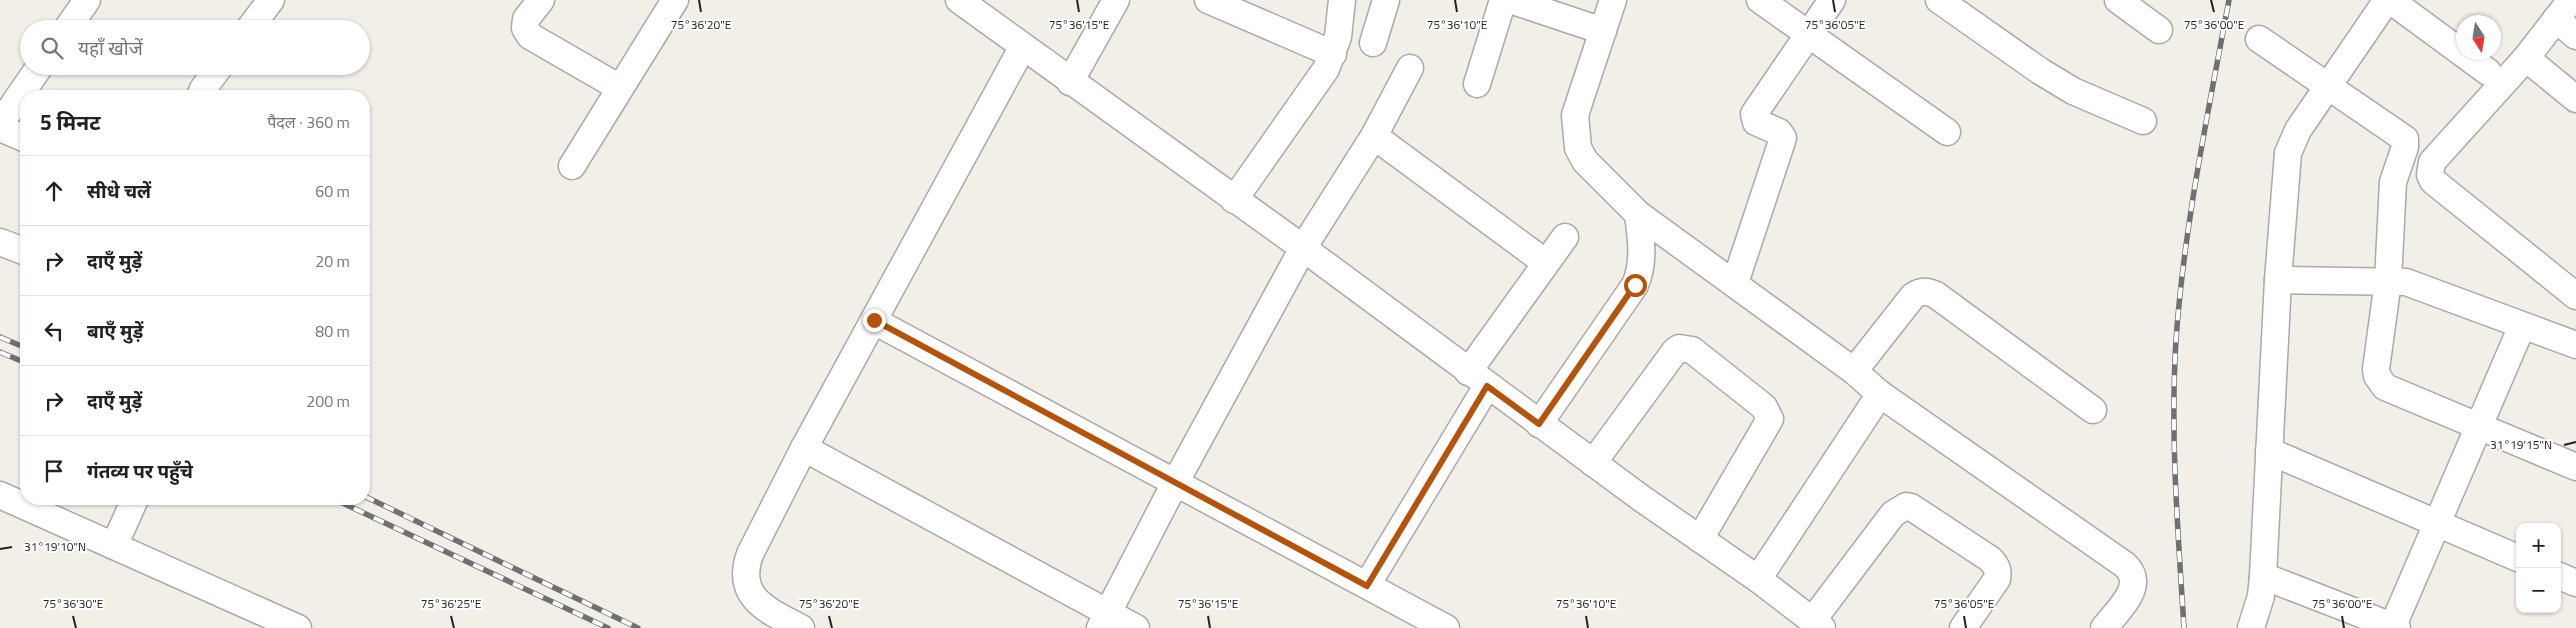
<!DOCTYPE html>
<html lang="hi">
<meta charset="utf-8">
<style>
body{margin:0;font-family:"Titillium Web","Noto Sans Devanagari",sans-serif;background:#f2f2f2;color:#202124}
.controls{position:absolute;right:15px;bottom:15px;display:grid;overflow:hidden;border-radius:10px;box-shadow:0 1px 4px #0004}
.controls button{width:45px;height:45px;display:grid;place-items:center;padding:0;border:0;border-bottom:1px solid #e0e0e0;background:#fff;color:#202124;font:25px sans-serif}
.compass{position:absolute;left:2456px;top:15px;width:45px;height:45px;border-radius:50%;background:#fff;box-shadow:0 1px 4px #0004;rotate:168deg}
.stop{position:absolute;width:15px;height:15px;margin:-11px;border:4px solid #b45309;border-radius:50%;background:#fff}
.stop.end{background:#b45309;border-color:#fff;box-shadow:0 1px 5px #0008}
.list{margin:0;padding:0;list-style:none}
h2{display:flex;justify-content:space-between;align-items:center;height:65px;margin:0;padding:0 20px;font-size:21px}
h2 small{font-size:16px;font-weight:400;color:#757577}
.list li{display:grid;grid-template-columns:32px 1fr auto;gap:15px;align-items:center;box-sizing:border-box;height:70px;padding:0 20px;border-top:1px solid #e0e0e0}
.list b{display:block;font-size:19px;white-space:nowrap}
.list em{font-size:16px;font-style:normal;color:#757577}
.icon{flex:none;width:28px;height:28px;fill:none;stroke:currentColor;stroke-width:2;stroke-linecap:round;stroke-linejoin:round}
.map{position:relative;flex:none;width:2576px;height:628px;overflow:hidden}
.search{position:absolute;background:#fff;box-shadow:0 1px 4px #0004;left:20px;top:20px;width:350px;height:55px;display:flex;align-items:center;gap:12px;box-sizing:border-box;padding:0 18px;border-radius:28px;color:#757577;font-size:19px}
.panel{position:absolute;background:#fff;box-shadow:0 1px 4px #0004;left:20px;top:90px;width:350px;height:415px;border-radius:20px}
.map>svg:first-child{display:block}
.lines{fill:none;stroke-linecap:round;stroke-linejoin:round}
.minor-casing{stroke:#a9a9a9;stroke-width:29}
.minor{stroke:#fff;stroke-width:26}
.rail-casing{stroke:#707070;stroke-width:5.5}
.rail{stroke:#fff;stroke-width:4;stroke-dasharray:11;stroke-linecap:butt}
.route{stroke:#b45309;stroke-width:6}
.ticks{fill:none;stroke:#222;stroke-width:2}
.ticks-label{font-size:12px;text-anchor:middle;fill:#222;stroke:#fff;stroke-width:4;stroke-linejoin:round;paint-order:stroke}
</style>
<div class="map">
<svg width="2576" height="628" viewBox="0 0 2576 628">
<rect width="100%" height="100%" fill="#f2efe9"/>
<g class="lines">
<defs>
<g id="minor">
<polyline points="541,0 526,19 525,28 530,36 620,88"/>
<polyline points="959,0 1303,248 1641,498 1758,579 1822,628"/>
<polyline points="1208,0 1333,54"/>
<polyline points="1510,0 1603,31"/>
<path d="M1613,0l-38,115 3,33 7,13 53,53 216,157 26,23 245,171c22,21 -7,45 -21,63"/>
<polyline points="1760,0 1947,132"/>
<polyline points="1939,0 2040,71 2073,91 2143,121"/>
<polyline points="2118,0 2159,30"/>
<polyline points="2390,0 2488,72"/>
<polyline points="2571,0 2526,58 2432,162 2430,175 2433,181 2576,296"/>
<polyline points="2556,19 2576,36"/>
<polyline points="67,29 87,0"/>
<polyline points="249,29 271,0"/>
<polyline points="2259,39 2405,139 2405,147 2393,182 2388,281 2376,369 2377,376 2385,387 2576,467"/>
<polyline points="1373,43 1386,0"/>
<polyline points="2526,58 2576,99"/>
<polyline points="1070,82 1116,0"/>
<polyline points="1477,84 1503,0"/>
<polyline points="200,96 203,89 220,66"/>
<polyline points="0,124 40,66"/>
<polyline points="0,128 26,139"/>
<polyline points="1374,136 1546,263"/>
<polyline points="572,166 675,0"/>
<polyline points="1234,200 1326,69 1338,37 1342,0"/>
<polyline points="0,242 26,252"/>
<polyline points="2278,280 2406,282 2576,345"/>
<polyline points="1735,283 1783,138 1779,132 1756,122 1754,114 1832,0"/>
<polyline points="874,321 1446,628"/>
<path d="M1854,371l59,-75c9,-6 14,-5 23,-1l157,115"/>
<polyline points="1468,372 1565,237"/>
<path d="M1539,424l96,-139c10,-23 6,-47 3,-71"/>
<polyline points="804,448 1136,628"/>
<polyline points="2269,451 2520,559"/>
<polyline points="1593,463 1675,351 1679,348 1692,350 1764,407 1770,419 1700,539"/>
<polyline points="0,495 298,628"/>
<polyline points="114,546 135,499"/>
<polyline points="2557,575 2576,583"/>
<polyline points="2263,576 2397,628"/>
<polyline points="1758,579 1880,394"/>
<polyline points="1367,585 1487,386"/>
<path d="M1812,621l81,-107 13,-8 5,1 79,52c6,6 9,11 7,20l-34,49"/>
<path d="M801,628c-32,-17 -67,-30 -51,-74l54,-106 218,-400"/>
<polyline points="1100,628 1175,483 1303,248 1374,136 1410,68"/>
<polyline points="2251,628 2261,596 2263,576 2278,280 2288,153 2298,130 2387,0"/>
<polyline points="2392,628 2522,326"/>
</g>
</defs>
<use href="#minor" class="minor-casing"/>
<use href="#minor" class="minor"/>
<defs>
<g id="rail">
<polyline points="0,337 26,348"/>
<polyline points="0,352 26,363"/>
<polyline points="364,496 638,628"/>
<polyline points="334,499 608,628"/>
<path d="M2184,628c-6,-96 -14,-192 -8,-288 8,-114 32,-227 53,-340"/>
</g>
</defs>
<use href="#rail" class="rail-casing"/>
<use href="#rail" class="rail"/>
</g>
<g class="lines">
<polyline class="route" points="874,320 1367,586 1487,386 1539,424 1635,285"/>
</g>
<path class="ticks" d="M699,0l2,12M1077,0l2,12M1455,0l2,12M1833,0l2,12M2211,0l3,12M2564,445l12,-3M0,549l12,-2M73,616l3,12M451,616l3,12M829,616l3,12M1208,616l2,12M1586,616l2,12M1964,616l2,12M2342,616l2,12"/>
<g class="ticks-label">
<text x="701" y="29">75°36'20"E</text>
<text x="1079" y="29">75°36'15"E</text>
<text x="1457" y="29">75°36'10"E</text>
<text x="1835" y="29">75°36'05"E</text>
<text x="2214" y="29">75°36'00"E</text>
<text x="2521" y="449">31°19'15"N</text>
<text x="55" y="551">31°19'10"N</text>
<text x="73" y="608">75°36'30"E</text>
<text x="451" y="608">75°36'25"E</text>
<text x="829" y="608">75°36'20"E</text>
<text x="1208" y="608">75°36'15"E</text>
<text x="1586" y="608">75°36'10"E</text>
<text x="1964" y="608">75°36'05"E</text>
<text x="2342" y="608">75°36'00"E</text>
</g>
</svg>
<div class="controls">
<button>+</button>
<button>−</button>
</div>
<svg class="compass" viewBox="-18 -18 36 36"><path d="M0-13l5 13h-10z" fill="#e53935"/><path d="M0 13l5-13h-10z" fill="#757577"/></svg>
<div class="stop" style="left:1635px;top:285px"></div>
<div class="stop end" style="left:874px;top:320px"></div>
<div class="search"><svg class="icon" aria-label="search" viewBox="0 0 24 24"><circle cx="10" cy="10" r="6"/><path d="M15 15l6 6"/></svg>यहाँ खोजें</div>
<section class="panel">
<h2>5 मिनट<small>पैदल · 360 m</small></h2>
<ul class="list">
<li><svg class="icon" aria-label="ahead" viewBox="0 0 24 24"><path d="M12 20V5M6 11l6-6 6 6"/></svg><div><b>सीधे चलें</b></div><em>60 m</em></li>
<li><svg class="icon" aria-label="right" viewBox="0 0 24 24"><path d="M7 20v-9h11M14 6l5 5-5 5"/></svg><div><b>दाएँ मुड़ें</b></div><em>20 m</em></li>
<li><svg class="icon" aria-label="left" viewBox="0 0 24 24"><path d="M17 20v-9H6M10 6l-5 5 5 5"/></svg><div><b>बाएँ मुड़ें</b></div><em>80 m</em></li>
<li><svg class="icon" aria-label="right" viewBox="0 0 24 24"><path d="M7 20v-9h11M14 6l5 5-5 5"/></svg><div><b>दाएँ मुड़ें</b></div><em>200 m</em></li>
<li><svg class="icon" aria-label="arrive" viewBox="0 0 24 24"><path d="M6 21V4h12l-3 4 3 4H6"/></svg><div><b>गंतव्य पर पहुँचे</b></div></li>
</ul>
</section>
</div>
